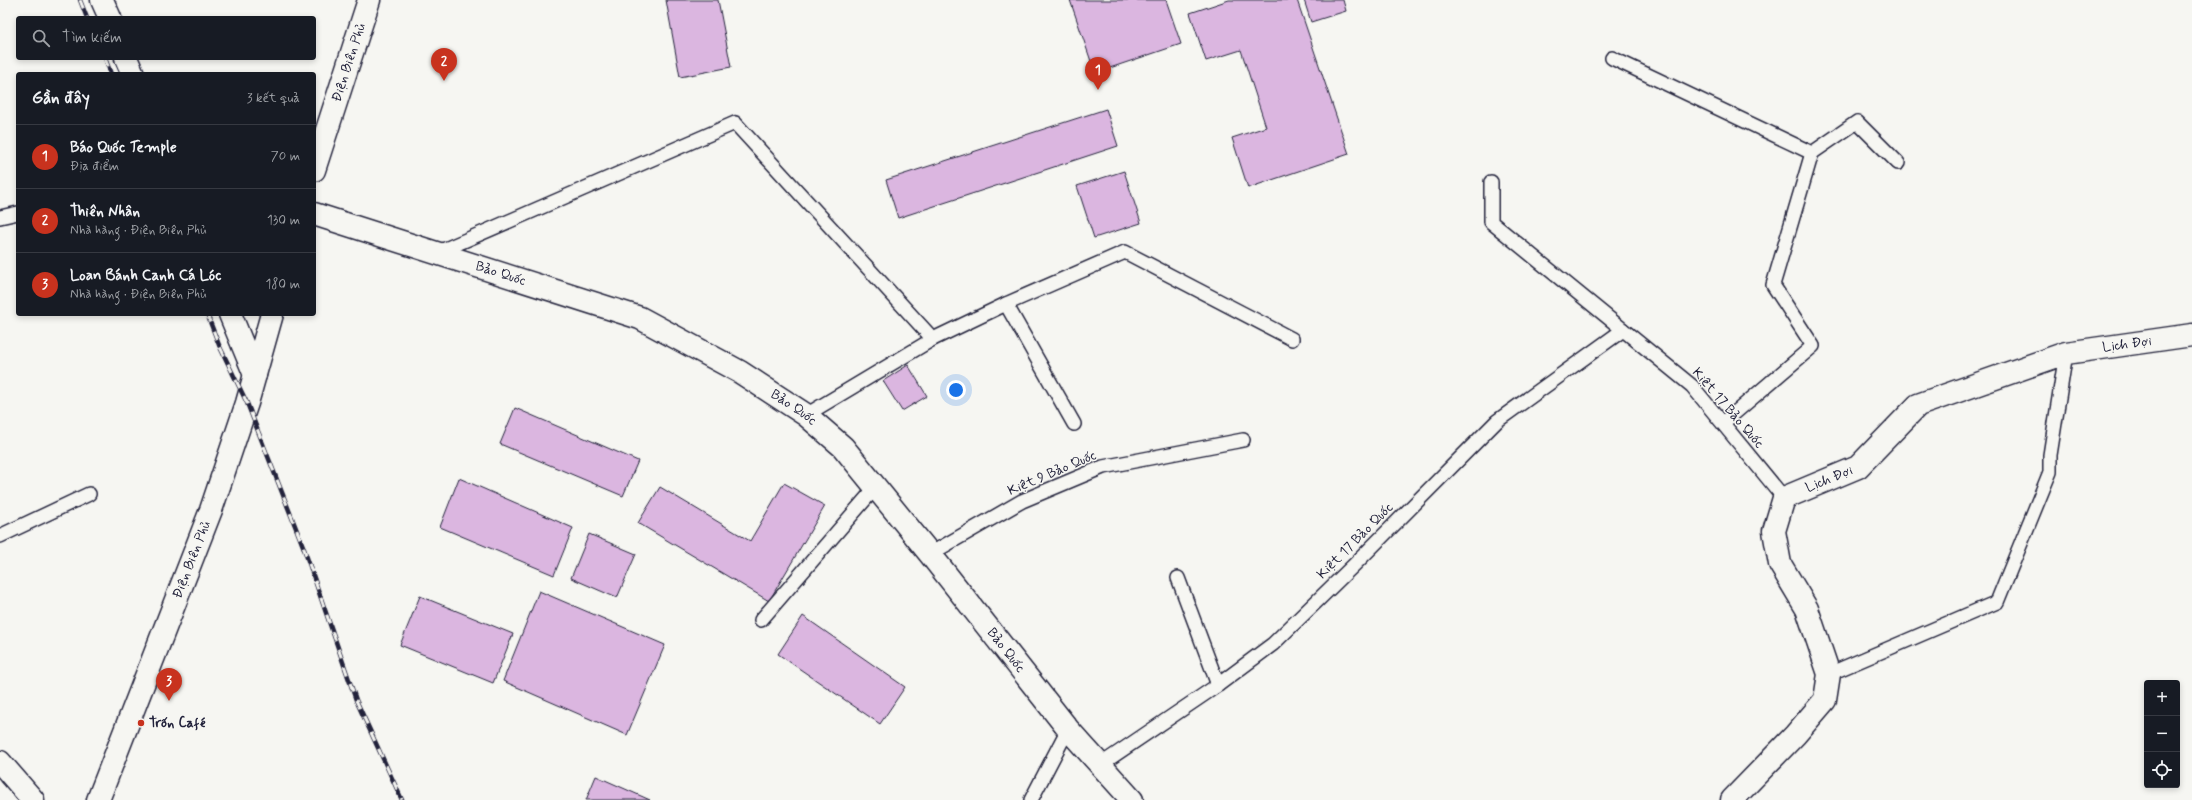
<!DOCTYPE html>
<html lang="vi">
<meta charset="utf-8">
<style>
body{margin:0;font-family:Mynerve,sans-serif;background:#20242c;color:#f1f3f6}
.controls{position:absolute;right:12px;bottom:12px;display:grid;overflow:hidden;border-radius:4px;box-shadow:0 2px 6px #0003}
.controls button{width:36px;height:36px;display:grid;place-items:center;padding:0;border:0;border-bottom:1px solid #363941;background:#171b24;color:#f1f3f6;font:20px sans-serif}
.you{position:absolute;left:956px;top:390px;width:14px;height:14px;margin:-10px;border:3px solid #fff;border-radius:50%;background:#1a73e8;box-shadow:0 0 0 6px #1a73e833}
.badge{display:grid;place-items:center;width:26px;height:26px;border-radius:50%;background:#c8321e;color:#fff;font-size:13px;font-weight:700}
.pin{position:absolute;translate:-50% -33px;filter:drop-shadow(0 1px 2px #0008)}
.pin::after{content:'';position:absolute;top:21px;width:14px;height:12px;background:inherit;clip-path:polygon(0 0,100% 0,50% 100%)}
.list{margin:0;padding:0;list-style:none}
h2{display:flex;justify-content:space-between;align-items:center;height:52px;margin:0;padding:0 16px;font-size:17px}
h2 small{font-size:13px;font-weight:400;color:#9ea1a6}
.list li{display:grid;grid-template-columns:26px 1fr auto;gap:12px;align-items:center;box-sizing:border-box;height:64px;padding:0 16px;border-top:1px solid #363941}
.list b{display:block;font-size:15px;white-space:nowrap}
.list p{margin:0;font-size:13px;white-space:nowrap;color:#9ea1a6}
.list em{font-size:13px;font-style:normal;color:#9ea1a6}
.icon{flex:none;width:22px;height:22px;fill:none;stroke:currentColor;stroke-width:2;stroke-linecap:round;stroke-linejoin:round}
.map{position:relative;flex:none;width:2192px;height:800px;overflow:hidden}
.search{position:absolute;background:#171b24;box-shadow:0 2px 6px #0003;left:16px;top:16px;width:300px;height:44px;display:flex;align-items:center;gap:10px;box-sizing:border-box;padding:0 14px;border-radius:4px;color:#9ea1a6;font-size:15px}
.panel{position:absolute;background:#171b24;box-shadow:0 2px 6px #0003;left:16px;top:72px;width:300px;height:244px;border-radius:4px}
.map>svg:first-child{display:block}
.building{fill:#dbb6e0;stroke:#22223b}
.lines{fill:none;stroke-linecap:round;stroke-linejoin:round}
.lane-casing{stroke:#22223b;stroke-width:16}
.street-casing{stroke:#22223b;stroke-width:25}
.secondary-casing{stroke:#22223b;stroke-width:25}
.lane{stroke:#f6f6f2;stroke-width:13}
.street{stroke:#f6f6f2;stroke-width:22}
.secondary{stroke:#f6f6f2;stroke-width:22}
.rail-casing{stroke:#22223b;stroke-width:4.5}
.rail{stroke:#f6f6f2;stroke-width:3;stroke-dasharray:9;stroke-linecap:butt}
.poi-dot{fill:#c8321e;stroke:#f6f6f2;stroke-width:1.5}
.labels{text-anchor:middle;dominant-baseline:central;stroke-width:3;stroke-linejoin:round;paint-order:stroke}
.street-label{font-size:14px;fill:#22223b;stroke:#f6f6f2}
.poi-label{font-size:14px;font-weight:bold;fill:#22223b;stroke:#f6f6f2;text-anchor:start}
</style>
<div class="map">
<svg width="2192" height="800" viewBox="0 0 2192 800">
<rect width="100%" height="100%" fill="#f6f6f2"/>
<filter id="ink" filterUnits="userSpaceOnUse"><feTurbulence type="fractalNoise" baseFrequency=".025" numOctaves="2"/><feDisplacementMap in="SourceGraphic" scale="8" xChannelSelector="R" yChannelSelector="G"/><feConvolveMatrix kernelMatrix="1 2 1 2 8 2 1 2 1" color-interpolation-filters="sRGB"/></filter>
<g filter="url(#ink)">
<g class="building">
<polygon points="666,0 718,0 731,67 680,77"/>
<polygon points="1070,0 1166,0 1181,44 1095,73"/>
<polygon points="1229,0 1297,0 1349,154 1248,188 1232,138 1266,127 1241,50 1206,61 1190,13"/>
<polygon points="1304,0 1343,0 1346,11 1311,22"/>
<polygon points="1106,109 1118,146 898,218 886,180"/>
<polygon points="1124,171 1141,223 1094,238 1077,186"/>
<polygon points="908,365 927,396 902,411 883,381"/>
<polygon points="515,408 638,461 623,496 500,444"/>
<polygon points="459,478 573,528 554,575 440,527"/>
<polygon points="784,483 825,506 769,601 638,523 660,487 750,541"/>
<polygon points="589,534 636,554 617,598 571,578"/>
<polygon points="539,591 665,645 627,735 503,681"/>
<polygon points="420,596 513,634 493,683 400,645"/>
<polygon points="803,616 905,687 880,724 778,654"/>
<polygon points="596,776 650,800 586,800"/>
</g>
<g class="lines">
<defs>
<g id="lane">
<polyline points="1612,58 1812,153 1857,122 1898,163"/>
<polyline points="1491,182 1491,222 1692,386 1784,498"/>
<polyline points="0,217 18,213"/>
<polyline points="436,253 735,123 933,339"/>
<polyline points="1006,304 1074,424"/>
<polyline points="806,415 933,339 1006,304 1125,252 1292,339"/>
<polyline points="1723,423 1813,346 1773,285 1812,153"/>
<polyline points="0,536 89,494"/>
<polyline points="930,554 1022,501 1103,467 1243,440"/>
<polyline points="1178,578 1218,685"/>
<polyline points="761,620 875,488"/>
<polyline points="1829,674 1997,602 2050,472 2050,455 2066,353"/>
<polyline points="1100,765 1218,685 1273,644 1355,564 1497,421 1623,330"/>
<polyline points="1031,800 1068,729"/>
</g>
<g id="street">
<polyline points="102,0 110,18"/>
<polyline points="126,58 133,74"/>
<path id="s1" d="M314,214l326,104 100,54 66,43 37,32 87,107 138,175 64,71"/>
<polyline points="230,314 255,375"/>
<path id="s2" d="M1732,800l63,-65 30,-35 4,-26 -22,-65 -27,-45 -6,-33 10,-33 74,-31 60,-62 148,-52 126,-18"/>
</g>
<g id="secondary">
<path id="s3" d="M314,170l55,-170"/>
<polyline points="0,762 33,800"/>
<path id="s4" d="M98,800l113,-290 36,-107 25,-89"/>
</g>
</defs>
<use href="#lane" class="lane-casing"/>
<use href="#street" class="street-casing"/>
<use href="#secondary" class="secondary-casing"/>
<use href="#lane" class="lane"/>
<use href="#street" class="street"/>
<use href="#secondary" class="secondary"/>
<defs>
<g id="rail">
<polyline points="80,0 87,18"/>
<polyline points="105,58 111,74"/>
<polyline points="207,314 219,345 247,403 303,546 356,700 402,800"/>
</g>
</defs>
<use href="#rail" class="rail-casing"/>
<use href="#rail" class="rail"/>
</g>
</g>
<circle class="poi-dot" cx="141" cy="723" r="4"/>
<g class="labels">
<g class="street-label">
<text stroke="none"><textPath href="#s3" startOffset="113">Điện Biên Phủ</textPath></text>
<text stroke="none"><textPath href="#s1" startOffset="196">Bảo Quốc</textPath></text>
<text stroke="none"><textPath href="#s2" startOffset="737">Lịch Đợi</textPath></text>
<text stroke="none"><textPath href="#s1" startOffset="520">Bảo Quốc</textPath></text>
<text transform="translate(1728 408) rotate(49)">Kiệt 17 Bảo Quốc</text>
<text transform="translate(1052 473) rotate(-23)">Kiệt 9 Bảo Quốc</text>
<text stroke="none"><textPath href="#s2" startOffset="401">Lịch Đợi</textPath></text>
<text transform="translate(1355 541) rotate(-45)">Kiệt 17 Bảo Quốc</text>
<text stroke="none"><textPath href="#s4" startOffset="258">Điện Biên Phủ</textPath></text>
<text stroke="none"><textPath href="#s1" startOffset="844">Bảo Quốc</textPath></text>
</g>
<g class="poi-label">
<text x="149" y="723">Trốn Café</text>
</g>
</g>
</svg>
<div class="controls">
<button>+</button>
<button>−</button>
<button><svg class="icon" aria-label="locate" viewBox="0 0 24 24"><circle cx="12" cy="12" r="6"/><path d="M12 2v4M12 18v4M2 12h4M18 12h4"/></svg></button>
</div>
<div class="you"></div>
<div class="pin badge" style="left:1098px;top:90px">1</div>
<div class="pin badge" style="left:444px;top:81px">2</div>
<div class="pin badge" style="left:169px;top:701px">3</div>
<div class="search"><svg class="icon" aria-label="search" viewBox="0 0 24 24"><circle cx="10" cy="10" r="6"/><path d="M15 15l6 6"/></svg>Tìm kiếm</div>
<section class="panel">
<h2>Gần đây<small>3 kết quả</small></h2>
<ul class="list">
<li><span class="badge">1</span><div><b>Báo Quốc Temple</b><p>Địa điểm</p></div><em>70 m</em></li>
<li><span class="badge">2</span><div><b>Thiên Nhân</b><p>Nhà hàng · Điện Biên Phủ</p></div><em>130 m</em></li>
<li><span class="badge">3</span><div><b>Loan Bánh Canh Cá Lóc</b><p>Nhà hàng · Điện Biên Phủ</p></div><em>180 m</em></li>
</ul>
</section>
</div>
